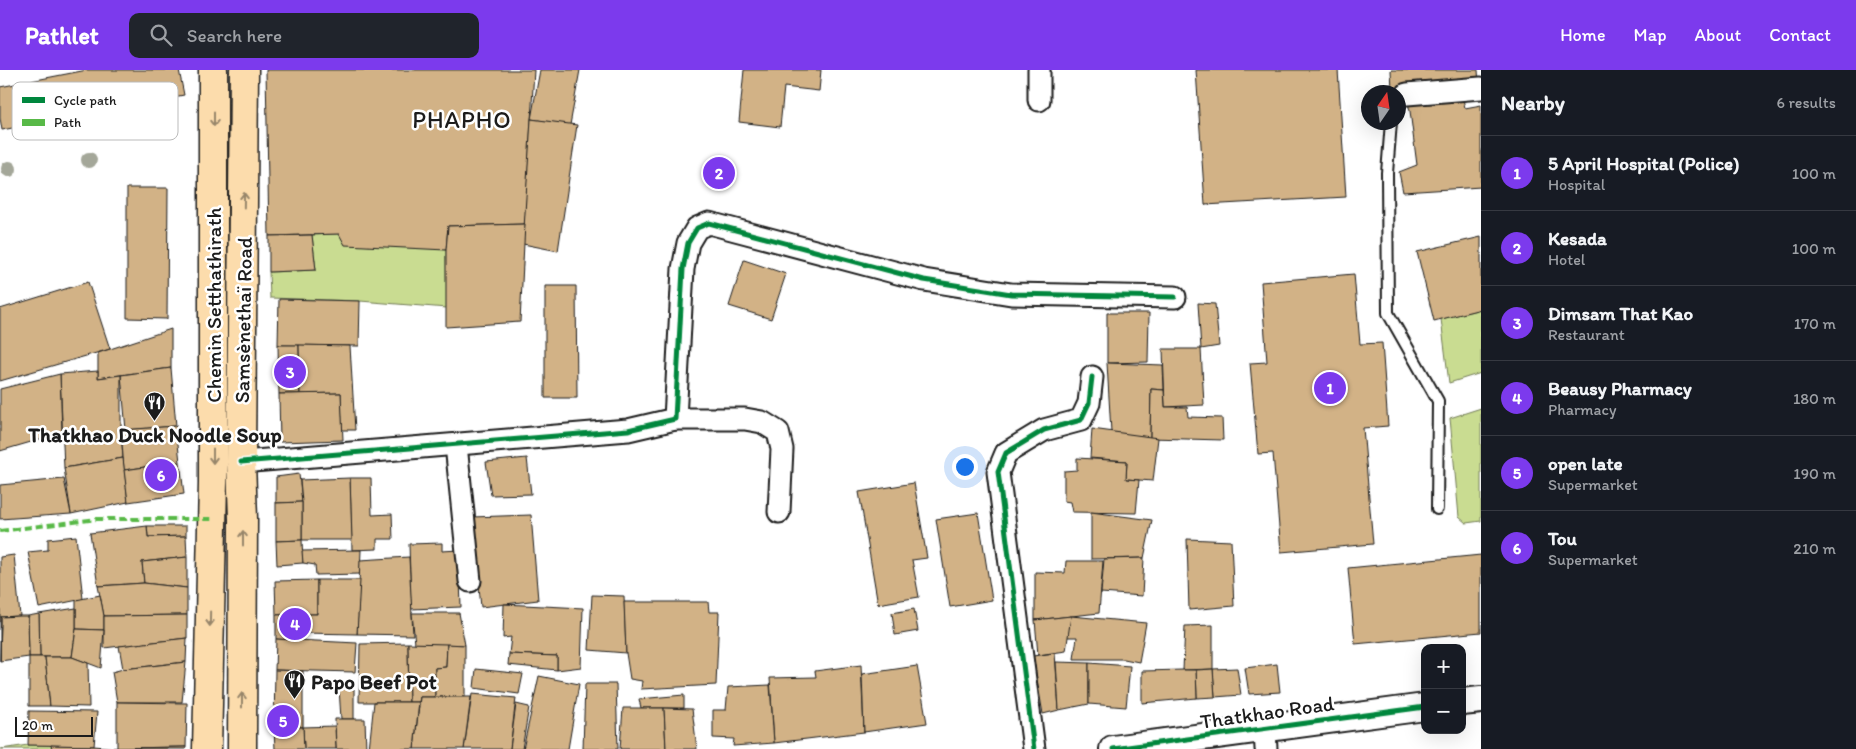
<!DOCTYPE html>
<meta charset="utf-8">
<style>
body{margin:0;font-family:Itim,sans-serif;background:#20242c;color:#f1f3f6}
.controls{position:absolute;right:15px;bottom:15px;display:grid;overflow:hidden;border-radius:10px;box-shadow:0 5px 20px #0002}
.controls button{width:45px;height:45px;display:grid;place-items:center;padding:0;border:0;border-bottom:1px solid #363941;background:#171b24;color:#f1f3f6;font:25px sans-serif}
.compass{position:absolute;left:1361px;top:15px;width:45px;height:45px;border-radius:50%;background:#171b24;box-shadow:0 5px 20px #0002;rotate:13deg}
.scale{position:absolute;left:15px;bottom:12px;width:78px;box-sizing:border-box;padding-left:5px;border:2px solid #1c1c1c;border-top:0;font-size:14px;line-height:18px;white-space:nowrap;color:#1c1c1c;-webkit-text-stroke:4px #fff;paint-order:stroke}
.you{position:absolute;left:964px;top:396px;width:18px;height:18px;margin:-12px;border:4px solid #fff;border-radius:50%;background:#1a73e8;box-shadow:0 0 0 8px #1a73e833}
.badge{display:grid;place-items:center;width:32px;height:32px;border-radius:50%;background:#7c3aed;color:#fff;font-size:16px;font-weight:700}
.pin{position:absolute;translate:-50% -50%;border:2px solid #fff;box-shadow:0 1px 5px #0006}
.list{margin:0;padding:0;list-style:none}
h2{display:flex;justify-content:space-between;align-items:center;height:65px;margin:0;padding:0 20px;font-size:21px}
h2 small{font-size:16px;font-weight:400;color:#9ea1a6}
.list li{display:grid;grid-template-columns:32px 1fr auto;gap:15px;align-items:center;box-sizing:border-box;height:75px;padding:0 20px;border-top:1px solid #363941}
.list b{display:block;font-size:19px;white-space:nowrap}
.list p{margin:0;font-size:16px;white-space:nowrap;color:#9ea1a6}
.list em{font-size:16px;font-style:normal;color:#9ea1a6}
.icon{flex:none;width:28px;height:28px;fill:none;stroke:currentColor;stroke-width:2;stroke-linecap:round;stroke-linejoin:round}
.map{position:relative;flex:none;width:1481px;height:679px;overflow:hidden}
header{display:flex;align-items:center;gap:30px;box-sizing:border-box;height:70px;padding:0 25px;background:#7c3aed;color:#fff}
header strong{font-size:24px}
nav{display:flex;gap:28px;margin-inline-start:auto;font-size:18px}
.search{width:350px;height:45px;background:#20242c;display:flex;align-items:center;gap:12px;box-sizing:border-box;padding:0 18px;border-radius:10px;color:#9ea1a6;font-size:19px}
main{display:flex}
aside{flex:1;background:#171b24}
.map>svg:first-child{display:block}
.green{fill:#c9dc91;stroke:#727c56}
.building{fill:#d2b286;stroke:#1c1c1c}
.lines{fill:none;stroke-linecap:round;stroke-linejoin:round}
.service-casing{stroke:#1c1c1c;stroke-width:14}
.minor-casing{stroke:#1c1c1c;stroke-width:25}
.tertiary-casing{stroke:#1c1c1c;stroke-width:30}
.primary-casing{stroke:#1c1c1c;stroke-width:31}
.service{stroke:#fff;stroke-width:10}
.minor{stroke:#fff;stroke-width:21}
.tertiary{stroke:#fff;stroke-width:26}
.primary{stroke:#fcdcac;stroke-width:28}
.quiet{stroke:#58b947;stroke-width:4;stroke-dasharray:8 4;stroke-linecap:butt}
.cycleway-casing{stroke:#fff;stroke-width:8}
.cycleway{stroke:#00873e;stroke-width:5}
.tree{fill:#a4a799}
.oneway{stroke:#97866b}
.labels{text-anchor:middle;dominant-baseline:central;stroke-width:5;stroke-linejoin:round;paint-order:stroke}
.street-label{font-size:21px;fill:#1c1c1c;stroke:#fff}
.poi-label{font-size:21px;font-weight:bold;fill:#1c1c1c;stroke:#fff}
.quarter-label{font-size:24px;letter-spacing:1px;fill:#1c1c1c;stroke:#fff}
.key{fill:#fff;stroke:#bbb;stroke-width:1}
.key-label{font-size:14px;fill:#1c1c1c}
</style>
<header>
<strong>Pathlet</strong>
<div class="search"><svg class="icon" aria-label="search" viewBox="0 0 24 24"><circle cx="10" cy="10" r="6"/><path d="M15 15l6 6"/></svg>Search here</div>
<nav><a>Home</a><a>Map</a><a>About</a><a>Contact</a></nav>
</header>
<main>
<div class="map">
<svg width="1481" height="679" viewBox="0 0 1481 679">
<rect width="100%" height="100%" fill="#fff"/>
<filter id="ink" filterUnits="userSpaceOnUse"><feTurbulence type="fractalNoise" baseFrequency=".02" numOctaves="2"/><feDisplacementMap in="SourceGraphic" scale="10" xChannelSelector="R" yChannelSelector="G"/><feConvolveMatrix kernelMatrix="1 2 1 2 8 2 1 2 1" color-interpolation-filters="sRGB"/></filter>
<g filter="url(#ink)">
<g class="green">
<polygon points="339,164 446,180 447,238 360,231 270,228 269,202 316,200 312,165"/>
<polygon points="1481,239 1481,303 1449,313 1441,249"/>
<polygon points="1481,338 1481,451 1466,453 1459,447 1450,348"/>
<polygon points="28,675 51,675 52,679 1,679"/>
</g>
<g class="building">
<polygon points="87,0 179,0 184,25 2,60 0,48 0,17"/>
<polygon points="266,0 534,0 525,154 448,156 446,180 345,175 339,164 269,166"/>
<polygon points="540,0 580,0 570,55 531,49"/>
<polygon points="744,0 821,0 819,21 784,17 780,57 739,52"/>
<polygon points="1196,0 1338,0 1346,127 1205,135"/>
<polygon points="1391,0 1478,0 1479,15 1392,20"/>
<polygon points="1407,29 1463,29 1465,38 1481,35 1481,117 1403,122 1399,102 1417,95 1410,41"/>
<polygon points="531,49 577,55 558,181 523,174"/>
<polygon points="127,118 168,118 167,249 127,248"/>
<polygon points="525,154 520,252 446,257 446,180 448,156"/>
<polygon points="312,165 316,200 269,202 269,166"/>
<polygon points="1481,167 1481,239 1434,251 1417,182"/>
<polygon points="744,190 786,204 771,249 729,236"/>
<polygon points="1354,204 1360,274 1382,273 1388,356 1363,358 1373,474 1281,482 1273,383 1258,384 1250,293 1267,292 1261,212"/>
<polygon points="88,212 110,279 0,311 0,239"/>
<polygon points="545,216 576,216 577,328 545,328"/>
<polygon points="279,229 360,231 359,276 278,275"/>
<polygon points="1198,233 1215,234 1219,276 1201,279"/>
<polygon points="1107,243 1149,243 1148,292 1107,293"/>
<polygon points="171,259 171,298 98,308 98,283"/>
<polygon points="278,275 299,275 300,324 279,324"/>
<polygon points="299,275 350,276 355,360 342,360 341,323 300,324"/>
<polygon points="1163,279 1201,279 1204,335 1165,337"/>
<polygon points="1107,293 1163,295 1164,320 1151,319 1150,368 1111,362"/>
<polygon points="171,298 176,356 126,360 121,305"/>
<polygon points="98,301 98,308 121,305 121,360 123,388 64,398 60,304"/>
<polygon points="60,304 62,363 0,381 0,319"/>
<polygon points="1151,319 1164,320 1165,337 1187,337 1188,347 1222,348 1223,370 1150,368"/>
<polygon points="341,323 343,370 280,372 279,324"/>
<polygon points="176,356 180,392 124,400 121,360"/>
<polygon points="1092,359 1158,368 1153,411 1126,409 1127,391 1090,388"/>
<polygon points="123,388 128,432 71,444 64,398"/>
<polygon points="527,388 531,424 491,425 486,392"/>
<polygon points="1077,388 1127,391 1126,409 1139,410 1136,443 1072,442 1070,432 1064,431 1064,401 1077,400"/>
<polygon points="180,392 184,424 128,432 124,400"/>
<polygon points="299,404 302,432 276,433 276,407"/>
<polygon points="350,408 371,408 372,445 392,444 393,469 377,469 377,479 352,480"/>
<polygon points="350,408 352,470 302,470 302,432 300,410"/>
<polygon points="64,409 71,444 0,449 0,415"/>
<polygon points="914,413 927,488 912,490 919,527 878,534 859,422"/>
<polygon points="302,432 302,470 276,471 276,433"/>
<polygon points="1091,442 1152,450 1144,488 1091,489"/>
<polygon points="978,443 992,530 950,537 936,449"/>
<polygon points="531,445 538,530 481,537 472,447"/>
<polygon points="147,456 186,456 186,466 148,467"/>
<polygon points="147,456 148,467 186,466 187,487 142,492 144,513 98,516 90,463"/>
<polygon points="76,466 83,529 39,538 28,482 48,480 48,469"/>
<polygon points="1187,469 1231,471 1234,536 1189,540"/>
<polygon points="302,470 303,493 277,495 276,471"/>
<polygon points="442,473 442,481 459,480 461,537 411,539 409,474"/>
<polygon points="361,480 360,504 316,505 315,495 303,493 302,481"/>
<polygon points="14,485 20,546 0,547 0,487"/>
<polygon points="1481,485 1481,562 1355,574 1348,498"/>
<polygon points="187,487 187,518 144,513 142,492"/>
<polygon points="409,487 413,565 357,564 360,490"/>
<polygon points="1144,488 1142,526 1101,523 1104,489"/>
<polygon points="1066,491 1103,491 1099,543 1035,550 1035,502 1065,503"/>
<polygon points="317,510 317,544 276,545 275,511"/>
<polygon points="317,510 360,510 357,564 302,563 302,544 317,544"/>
<polygon points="144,513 187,518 187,545 104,546 98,516"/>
<polygon points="100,525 104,546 104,560 76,559 76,530"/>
<polygon points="592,525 624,526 626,583 589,580"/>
<polygon points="624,532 708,532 709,542 719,542 716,615 641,619 642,611 630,609 626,583"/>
<polygon points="504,534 583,538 581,597 557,600 557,586 509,584 511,567 503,568"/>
<polygon points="76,538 76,559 72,587 40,587 39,544"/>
<polygon points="914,539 918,561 895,565 892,543"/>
<polygon points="412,543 459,543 465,575 415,574"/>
<polygon points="39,544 40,587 29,587 28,546"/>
<polygon points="302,544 302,571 276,569 276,545"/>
<polygon points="187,545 187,568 104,578 104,546"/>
<polygon points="20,546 28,546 29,587 0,591 1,547"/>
<polygon points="1071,546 1146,553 1139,592 1124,589 1074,589 1077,567 1067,567"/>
<polygon points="1071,546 1066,581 1038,585 1035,550"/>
<polygon points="0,547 1,547 0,591"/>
<polygon points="1213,555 1213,599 1183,600 1185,556"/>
<polygon points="76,559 104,560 101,598 72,587"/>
<polygon points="187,568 186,592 123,599 119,576"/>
<polygon points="276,569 357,573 355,602 275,600"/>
<polygon points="408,573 409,632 359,632 360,574"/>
<polygon points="408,573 447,574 446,597 435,598 435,627 420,627 419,632 409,632"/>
<polygon points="447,574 465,575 465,627 435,627 435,598 446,597"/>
<polygon points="1055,583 1059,640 1043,644 1033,586"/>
<polygon points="509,584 557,586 557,600 508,595"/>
<polygon points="29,587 45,587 50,636 29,636"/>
<polygon points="45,587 72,587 88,593 89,637 50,636"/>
<polygon points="186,592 182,632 117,632 112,602 123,599"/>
<polygon points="1056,592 1089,593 1089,634 1059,640"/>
<polygon points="1089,593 1130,596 1126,637 1089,634"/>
<polygon points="1277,594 1280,622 1249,624 1245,598"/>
<polygon points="861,595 864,662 774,673 770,608 816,607 815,601"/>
<polygon points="917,596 927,653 864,662 862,604"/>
<polygon points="1237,598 1241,625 1215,627 1213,599"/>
<polygon points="476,599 523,604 519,624 474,618"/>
<polygon points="1213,599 1215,627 1197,628 1196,600"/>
<polygon points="275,600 303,601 303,657 274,657"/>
<polygon points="1183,600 1196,600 1197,628 1142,633 1142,601"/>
<polygon points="539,606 579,614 568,679 523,679"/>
<polygon points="585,614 616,614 618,679 583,679"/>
<polygon points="770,615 774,673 733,676 734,669 713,668 713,640 726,640 728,617"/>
<polygon points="339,618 354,619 354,649 341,649"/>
<polygon points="472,624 516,628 510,679 464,679"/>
<polygon points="684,625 684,638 641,638 639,629"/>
<polygon points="420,627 471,627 464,679 414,679"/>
<polygon points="117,632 187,633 186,677 117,678"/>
<polygon points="374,632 419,632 414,679 369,679"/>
<polygon points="516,634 529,637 522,679 510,679"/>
<polygon points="623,638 664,638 666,679 620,679"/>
<polygon points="664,638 692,639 697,679 666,679"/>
<polygon points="29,641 97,642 94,676 28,675"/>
<polygon points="335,649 365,649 366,679 336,679"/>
<polygon points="335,656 336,679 304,679 303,657"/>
<polygon points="274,657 303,657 304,679 275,679"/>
<polygon points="51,675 94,676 117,678 52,679"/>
<polygon points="186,677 186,679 117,679 117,678"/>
</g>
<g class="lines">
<defs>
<polyline id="service" points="1391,52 1387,103 1388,243 1438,331 1437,439"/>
<g id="minor">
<polyline points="1407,24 1481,18"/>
<polyline points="1039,30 1039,0"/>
<polyline points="675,349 745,349 762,352 778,362 782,379 779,442"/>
<polyline points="456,375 470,511"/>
<polyline points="241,392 628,360 675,349 683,199 688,173 697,158 709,153 924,210 1011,224 1175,227"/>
<polyline points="1265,659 1266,679"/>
<polyline points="1034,679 998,402 1006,383 1044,360 1081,350 1089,333 1092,307"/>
</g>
<g id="tertiary">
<polyline points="1462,632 1481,630"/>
<polyline points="1113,679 1425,637"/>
</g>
<g id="primary">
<polyline points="207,679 213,413 213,0"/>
<polyline points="242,679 243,449 241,392 244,0"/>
</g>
</defs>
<use href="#service" class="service-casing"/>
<use href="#minor" class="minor-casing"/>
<use href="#tertiary" class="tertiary-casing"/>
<use href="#primary" class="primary-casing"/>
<use href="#service" class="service"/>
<use href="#minor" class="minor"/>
<use href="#tertiary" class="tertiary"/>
<use href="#primary" class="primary"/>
<polyline class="quiet" points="0,461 97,449 212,449"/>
<defs>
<g id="cycleway">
<polyline points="241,392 628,360 675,349 683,199 688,173 697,158 709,153 924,210 1011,224 1175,227"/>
<polyline points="1034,679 998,402 1006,383 1044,360 1081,350 1089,333 1092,307"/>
<polyline points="1113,679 1425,637"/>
</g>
</defs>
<use href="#cycleway" class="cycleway-casing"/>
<use href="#cycleway" class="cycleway"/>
</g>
<g class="tree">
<circle cx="89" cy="90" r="8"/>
<circle cx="9" cy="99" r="8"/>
</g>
<defs><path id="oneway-shaft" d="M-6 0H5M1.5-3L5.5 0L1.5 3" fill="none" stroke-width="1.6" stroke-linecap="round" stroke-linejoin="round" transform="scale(1.25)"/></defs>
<g class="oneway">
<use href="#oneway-shaft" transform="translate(214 49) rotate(90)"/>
<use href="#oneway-shaft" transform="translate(244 130) rotate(-89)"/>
<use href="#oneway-shaft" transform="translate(213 386) rotate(90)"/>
<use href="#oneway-shaft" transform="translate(243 468) rotate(-90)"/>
<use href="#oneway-shaft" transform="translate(210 549) rotate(91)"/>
<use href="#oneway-shaft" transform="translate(242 630) rotate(-90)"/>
</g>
</g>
<defs>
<symbol id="restaurant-pin" viewBox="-11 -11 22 30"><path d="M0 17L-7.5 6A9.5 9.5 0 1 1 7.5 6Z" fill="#1c1c1c" stroke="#fff"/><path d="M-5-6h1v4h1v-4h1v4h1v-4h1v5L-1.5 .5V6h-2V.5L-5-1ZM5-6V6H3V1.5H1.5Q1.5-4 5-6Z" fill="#fff"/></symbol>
</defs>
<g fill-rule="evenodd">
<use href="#restaurant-pin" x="142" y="320" width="25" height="34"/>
<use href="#restaurant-pin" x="282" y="598" width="25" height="34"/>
</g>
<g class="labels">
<g class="street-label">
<text transform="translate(213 235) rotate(-90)">Chemin Setthathirath</text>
<text transform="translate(243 250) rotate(-89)">Samsènethaï Road</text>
<text transform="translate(1267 642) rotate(-8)">Thatkhao Road</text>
</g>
<g class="poi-label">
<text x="155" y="364">Thatkhao Duck Noodle Soup</text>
<text x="311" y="611" text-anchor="start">Papo Beef Pot</text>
</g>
<g class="quarter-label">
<text x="462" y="49">PHAPHO</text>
</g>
</g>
<rect x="12" y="12" width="166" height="58" rx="8" class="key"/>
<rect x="22" y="27" width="23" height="6" fill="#00873e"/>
<rect x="22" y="49" width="23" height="7" fill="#58b947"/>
<g class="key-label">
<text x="54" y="35">Cycle path</text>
<text x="54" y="57">Path</text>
</g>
</svg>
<div class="controls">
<button>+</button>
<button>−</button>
</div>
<svg class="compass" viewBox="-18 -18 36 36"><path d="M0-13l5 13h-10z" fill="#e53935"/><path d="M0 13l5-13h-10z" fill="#9ea1a6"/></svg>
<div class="scale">20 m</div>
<div class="you"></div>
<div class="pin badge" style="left:1330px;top:318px">1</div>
<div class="pin badge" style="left:719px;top:103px">2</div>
<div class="pin badge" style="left:290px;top:302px">3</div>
<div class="pin badge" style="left:295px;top:554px">4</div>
<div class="pin badge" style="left:283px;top:651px">5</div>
<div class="pin badge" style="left:161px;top:405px">6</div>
</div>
<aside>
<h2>Nearby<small>6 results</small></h2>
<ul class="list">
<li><span class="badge">1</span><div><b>5 April Hospital (Police)</b><p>Hospital</p></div><em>100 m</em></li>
<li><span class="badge">2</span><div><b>Kesada</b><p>Hotel</p></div><em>100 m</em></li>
<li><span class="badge">3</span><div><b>Dimsam That Kao</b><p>Restaurant</p></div><em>170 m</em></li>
<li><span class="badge">4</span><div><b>Beausy Pharmacy</b><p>Pharmacy</p></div><em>180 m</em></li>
<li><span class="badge">5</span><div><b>open late</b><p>Supermarket</p></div><em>190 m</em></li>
<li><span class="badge">6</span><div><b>Tou</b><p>Supermarket</p></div><em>210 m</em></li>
</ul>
</aside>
</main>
